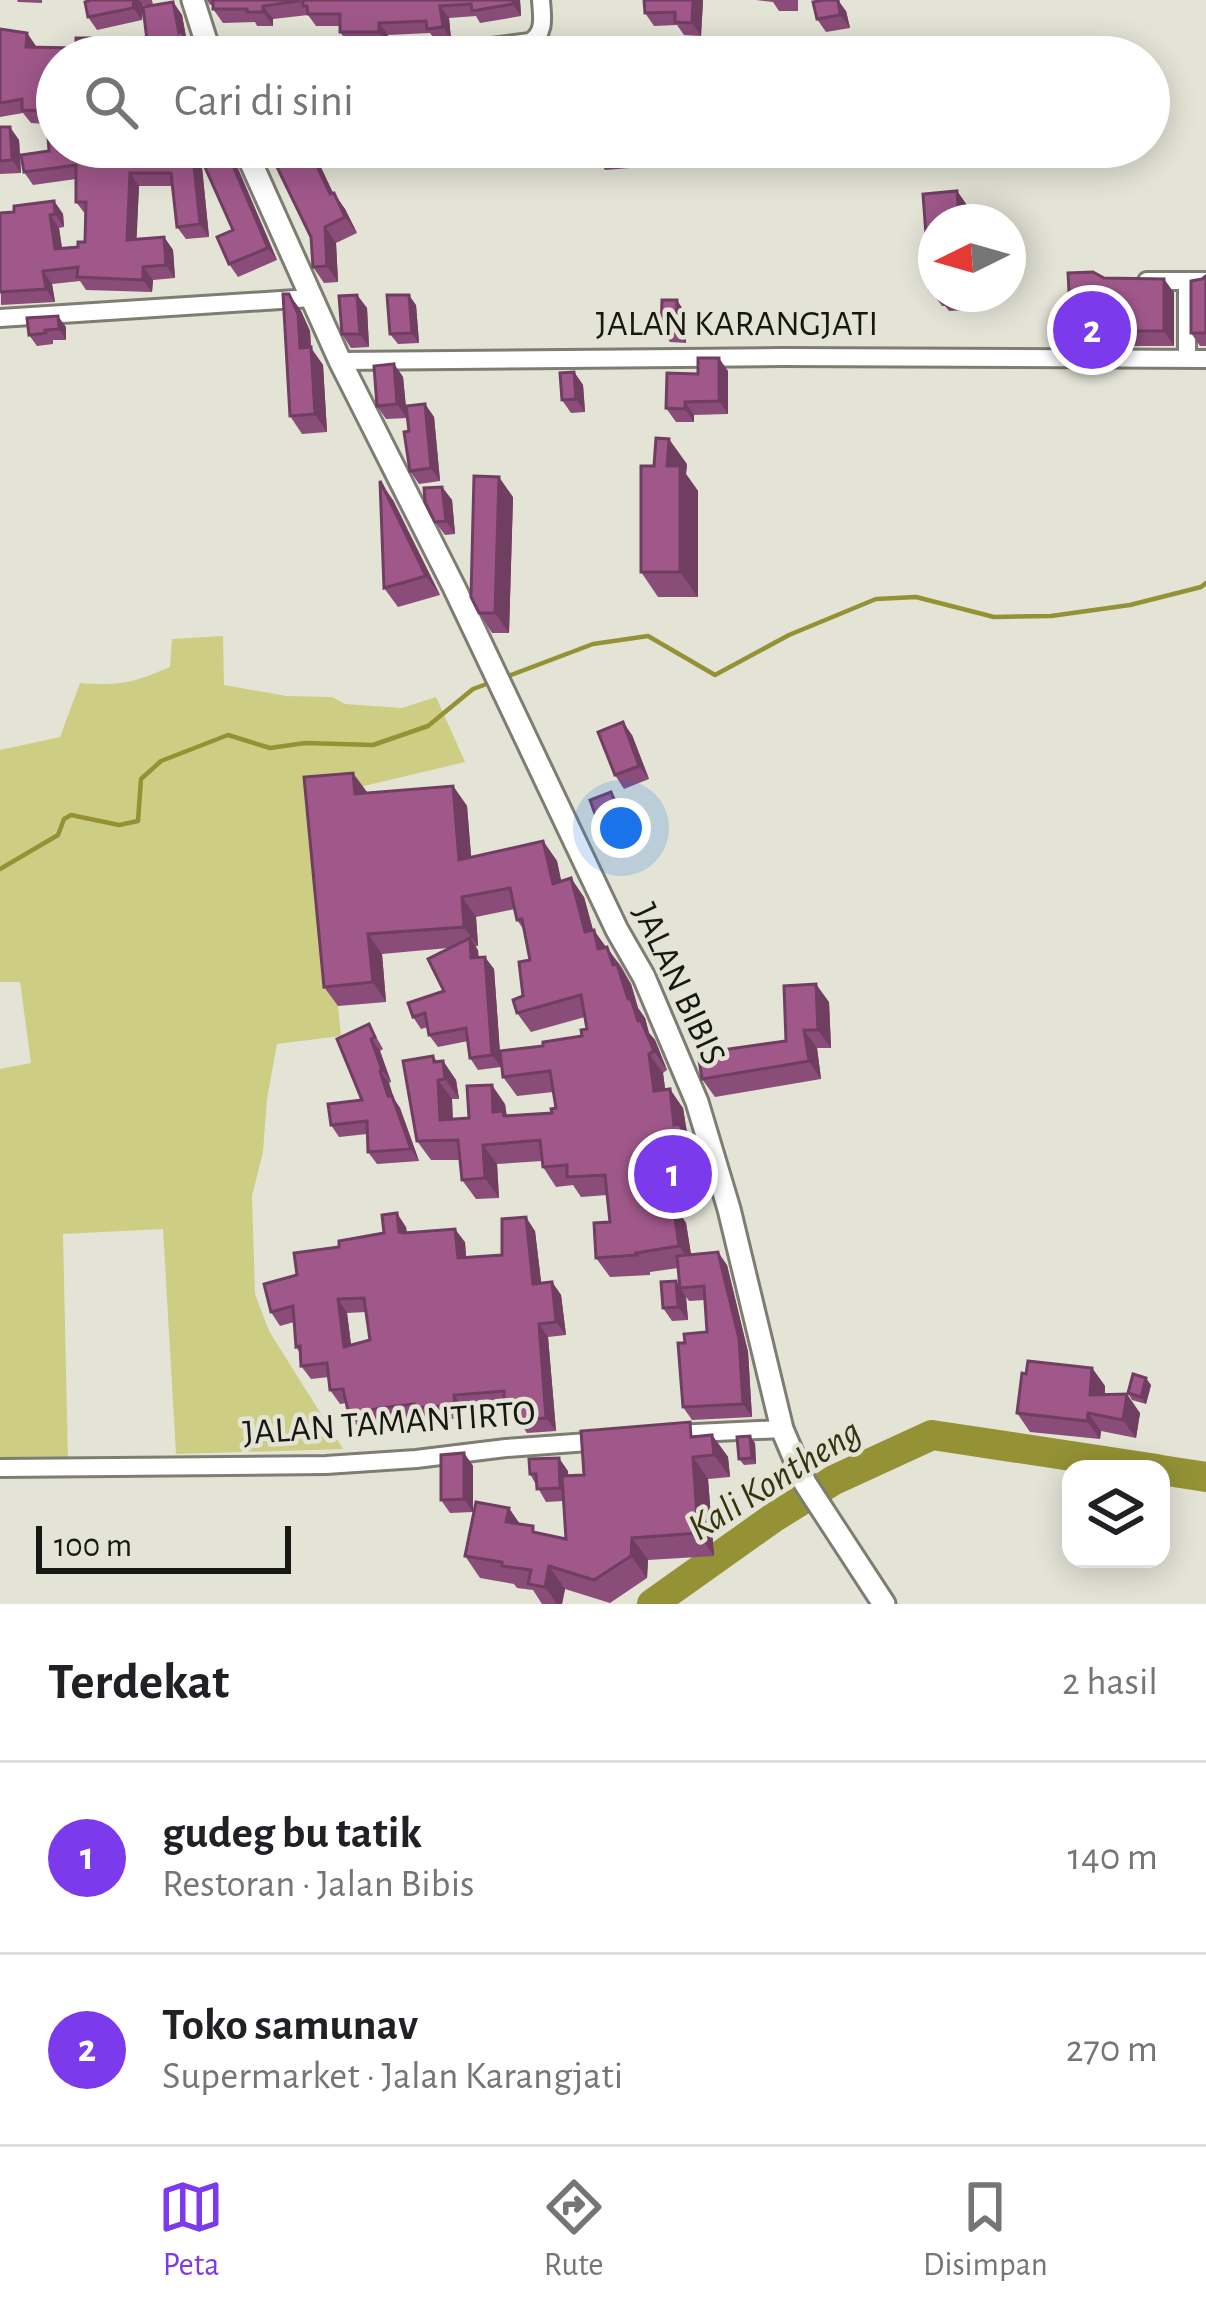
<!DOCTYPE html>
<html lang="id">
<meta charset="utf-8">
<style>
body{margin:0;font-family:"Alegreya Sans",sans-serif;background:#f2f2f2;color:#202124}
.controls{position:absolute;right:36px;bottom:36px;display:grid;overflow:hidden;border-radius:24px;box-shadow:0 6px 30px #0003}
.controls button{width:108px;height:108px;display:grid;place-items:center;padding:0;border:0;border-bottom:3px solid #e0e0e0;background:#fff;color:#202124;font:60px sans-serif}
.compass{position:absolute;left:918px;top:204px;width:108px;height:108px;border-radius:50%;background:#fff;box-shadow:0 6px 30px #0003;rotate:265deg}
.scale{position:absolute;left:36px;bottom:30px;width:255px;box-sizing:border-box;padding-left:12px;border:6px solid #181813;border-top:0;font-size:33px;line-height:42px;white-space:nowrap;color:#181813;-webkit-text-stroke:9px #e3e4d6;paint-order:stroke}
.you{position:absolute;left:621px;top:828px;width:42px;height:42px;margin:-30px;border:9px solid #fff;border-radius:50%;background:#1a73e8;box-shadow:0 0 0 18px #1a73e833}
.badge{display:grid;place-items:center;width:78px;height:78px;border-radius:50%;background:#7c3aed;color:#fff;font-size:39px;font-weight:700}
.pin{position:absolute;translate:-50% -50%;border:6px solid #fff;box-shadow:0 3px 12px #0006}
.list{margin:0;padding:0;list-style:none}
h2{display:flex;justify-content:space-between;align-items:center;height:156px;margin:0;padding:0 48px;font-size:51px}
h2 small{font-size:39px;font-weight:400;color:#757577}
.list li{display:grid;grid-template-columns:78px 1fr auto;gap:36px;align-items:center;box-sizing:border-box;height:192px;padding:0 48px;border-top:3px solid #e0e0e0}
.list b{display:block;font-size:45px;white-space:nowrap}
.list p{margin:0;font-size:39px;white-space:nowrap;color:#757577}
.list em{font-size:39px;font-style:normal;color:#757577}
.icon{flex:none;width:66px;height:66px;fill:none;stroke:currentColor;stroke-width:2;stroke-linecap:round;stroke-linejoin:round}
.map{position:relative;flex:none;width:1206px;height:1604px;overflow:hidden}
.search{position:absolute;background:#fff;box-shadow:0 6px 30px #0003;left:36px;right:36px;top:36px;height:132px;display:flex;align-items:center;gap:30px;box-sizing:border-box;padding:0 42px;border-radius:66px;color:#757577;font-size:45px}
.sheet{height:540px;background:#fff}
nav{display:flex;justify-content:space-around;align-items:center;box-sizing:border-box;height:168px;border-top:3px solid #e0e0e0;background:#fff;font-size:33px;color:#757577}
nav a{display:grid;justify-items:center;gap:6px}
nav .on{color:#7c3aed}
.map>svg:first-child{display:block}
.green{fill:#cdce83}
.lines{fill:none;stroke-linecap:round;stroke-linejoin:round}
.stream{stroke:#949235;stroke-width:4.5}
.river{stroke:#949235;stroke-width:30}
.minor-casing{stroke:#7d7d71;stroke-width:22}
.major-casing{stroke:#7d7d71;stroke-width:27}
.minor{stroke:#fff;stroke-width:16}
.major{stroke:#fff;stroke-width:21}
.wall{fill:#8a4c78;fill-rule:evenodd}
.shaded-wall{fill:#703e61}
.building{fill:#a0588b;stroke:#703e61;stroke-width:3;fill-rule:evenodd}
.labels{text-anchor:middle;dominant-baseline:central;stroke-width:9;stroke-linejoin:round;paint-order:stroke}
.street-label{font-size:36px;fill:#181813;stroke:#e3e4d6}
.water-label{font-size:39px;font-style:italic;fill:#35340c;stroke:#e3e4d6}
</style>
<div class="map">
<svg width="1206" height="1604" viewBox="0 0 1206 1604">
<rect width="100%" height="100%" fill="#e3e4d6"/>
<path class="green" d="M223,636l1,49 62,11 46,1 13,7 57,4 34,-11 29,65 -147,35 23,239 -64,8 -10,55 -4,53 -11,44 3,98 14,37 74,118 -167,5 -13,-225 -100,5 5,227h-68v-392l31,-6 -11,-81h-20v-232l60,-13 20,-54c41,3 52,0 90,-16l2,-28z"/>
<g class="lines">
<g class="stream">
<polyline points="503,678 593,644 648,636 715,675 789,635 876,599 916,597 994,617 1051,616 1130,605 1201,587 1206,583"/>
<polyline points="0,869 58,835 64,819 71,815 119,825 138,821 141,779 161,761 228,735 270,748 305,743 373,745 428,726 473,689 492,682"/>
</g>
<g class="river">
<polyline points="1161,1470 1206,1477"/>
<polyline points="652,1604 773,1518 834,1480 932,1435 1157,1469"/>
</g>
<defs>
<g id="minor">
<polyline points="207,47 327,49 336,57"/>
<path d="M413,57l117,-15c16,-9 12,-26 11,-42"/>
<polyline points="1147,281 1206,281"/>
<polyline points="0,318 311,298"/>
<polyline points="1187,358 1187,281"/>
<polyline points="340,361 782,357 1206,359"/>
<polyline points="675,1434 782,1429"/>
<polyline points="0,1468 326,1465 416,1459 506,1448 602,1441"/>
</g>
<g id="major">
<polyline points="193,0 211,57"/>
<polyline points="244,147 340,361 454,587 617,930 644,977 697,1102 729,1209 782,1429 805,1483 884,1604"/>
</g>
</defs>
<use href="#minor" class="minor-casing"/>
<use href="#major" class="major-casing"/>
<use href="#minor" class="minor"/>
<use href="#major" class="major"/>
</g>
<g class="wall">
<polygon points="17,0 42,0 42,3 18,2"/>
<polygon points="91,0 152,0 153,5 143,5 143,7 173,2 182,15 186,37 196,57 143,7 142,20 97,30 88,17"/>
<polygon points="207,0 520,0 521,16 480,23 476,16 449,18 451,39 436,41 430,33 388,35 388,44 349,44 340,32 340,26 316,26 308,15 273,19 273,26 257,26 255,22 223,23 213,9 213,4 210,5"/>
<polygon points="644,0 703,0 701,36 684,35 677,25 654,26 645,13"/>
<polygon points="756,0 798,0 798,11 779,11 773,2"/>
<polygon points="846,11 850,28 826,32 817,19"/>
<polygon points="0,29 27,33 36,47 76,48 93,41 57,57 57,147 229,147 277,260 238,277 229,264 233,230 201,158 209,237 186,239 177,227 173,186 139,186 136,239 164,237 173,250 175,278 153,280 152,292 86,290 80,281 52,284 55,302 1,305 0,213 14,212 54,201 63,214 64,227 59,228 62,248 78,247 85,242 86,215 76,202 76,179 33,185 24,172 49,151 47,124 31,123 23,113 0,117"/>
<polygon points="0,127 19,140 21,173 0,174"/>
<polygon points="321,147 370,147 370,152 327,156"/>
<polygon points="640,147 642,167 605,170 594,155"/>
<polygon points="317,159 333,193 345,209 357,233 336,243 338,282 324,283 313,267"/>
<polygon points="957,191 969,208 970,222 936,222 936,294 974,294 975,303 968,304 968,310 949,311 945,306 942,306 930,289 923,194"/>
<polygon points="1206,276 1206,346 1200,346 1191,333 1202,279"/>
<polygon points="1104,278 1164,279 1174,293 1174,346 1118,346 1108,331 1107,323 1080,324 1070,310"/>
<polygon points="289,294 301,311 310,331 311,348 323,365 327,432 302,434 290,416"/>
<polygon points="357,295 367,308 369,347 351,348 342,334"/>
<polygon points="416,305 419,343 398,344 390,334"/>
<polygon points="686,314 686,343 670,342 661,329"/>
<polygon points="27,318 66,327 66,340 53,340 53,344 37,346 29,335"/>
<polygon points="394,364 403,377 407,418 386,419 377,406"/>
<polygon points="728,371 728,414 694,415 694,422 676,422 666,408 698,374"/>
<polygon points="574,372 583,385 585,412 571,413 562,400"/>
<polygon points="425,404 434,417 440,481 419,484 410,471 409,431"/>
<polygon points="687,464 686,474 698,491 698,597 658,597 641,572"/>
<polygon points="442,487 452,500 455,534 445,535 435,522"/>
<polygon points="513,497 509,633 492,633 479,613"/>
<polygon points="393,500 440,595 398,607 384,588"/>
<polygon points="632,735 649,779 624,789 615,775"/>
<polygon points="453,786 467,806 471,857 543,841 557,861 561,881 584,897 593,930 621,966 631,984 638,1008 645,1018 649,1033 655,1040 667,1070 663,1073 665,1089 683,1108 687,1133 694,1143 696,1152 697,1158 679,1160 682,1217 686,1223 691,1255 727,1265 748,1352 752,1417 692,1420 683,1407 685,1343 707,1332 705,1300 689,1301 686,1297 688,1320 672,1321 663,1308 676,1281 680,1286 678,1268 650,1272 650,1275 610,1277 596,1258 610,1222 607,1195 581,1197 573,1185 556,1187 543,1167 542,1161 497,1164 499,1198 476,1199 462,1180 460,1160 431,1160 417,1141 437,1062 443,1061 456,1080 459,1099 452,1099 453,1119 469,1118 505,1104 507,1116 552,1113 556,1108 553,1092 517,1096 503,1077 543,1046 582,1036 587,1029 585,1017 531,1032 517,1013 523,996 530,960 524,930 517,920 515,909 476,917 478,946 476,946 479,958 494,969 501,1067 478,1070 470,1058 468,1041 438,1047 429,1035 428,1027 421,1029 413,1017 444,991 448,948 382,954 386,1002 338,1006 324,987 367,793"/>
<polygon points="611,792 620,805 632,835 610,843 601,830"/>
<polygon points="829,1002 831,1048 817,1048 821,1079 715,1097 702,1079 720,1043 725,1050 786,1041"/>
<polygon points="369,1024 383,1049 380,1051 391,1082 389,1083 394,1099 400,1108 419,1161 377,1164 368,1152 367,1134 339,1137 331,1125 362,1100"/>
<path d="M406,1227l1,6 58,9 1,16 36,-3 33,-24 6,52 11,-1 9,13 5,40 -18,2 8,94 -29,2 -9,-13 -1,-5h-3l-8,-11 -43,4 1,10 -41,3 -2,-3 -31,3 -32,7 -9,-13 -3,-12 -6,1 -10,-14 -1,-13 -18,2 -10,-13 -1,-13 -4,-6 -2,-25 -14,4 -9,-14 26,-37 42,-28zM366,1312l4,28 -19,5 -4,-32z"/>
<polygon points="1092,1368 1105,1386 1105,1394 1140,1413 1136,1438 1101,1431 1100,1439 1030,1432 1017,1413"/>
<polygon points="1151,1385 1146,1404 1132,1400 1128,1393"/>
<polygon points="712,1435 728,1457 730,1477 708,1479 714,1556 648,1560 647,1578 610,1603 565,1589 562,1604 542,1604 533,1590 517,1588 514,1584 480,1578 465,1556 520,1524 539,1533 566,1539 563,1501 546,1502 530,1474 568,1471 568,1476 584,1475 700,1436"/>
<polygon points="755,1443 756,1464 744,1465 739,1459"/>
<polygon points="464,1453 473,1466 473,1512 450,1513 441,1500"/>
</g>
<g class="shaded-wall">
<polygon points="134,0 139,0 143,5 142,20 133,8"/>
<polygon points="513,0 520,0 521,16 513,4"/>
<polygon points="693,0 703,0 701,36 692,23"/>
<polygon points="838,0 846,11 850,28 840,15"/>
<polygon points="173,2 182,15 186,37 191,44 195,57 193,57 179,33"/>
<polygon points="263,6 273,19 273,26 263,12"/>
<polygon points="440,6 449,18 451,39 443,27"/>
<polygon points="379,23 388,35 388,44 379,32"/>
<polygon points="27,33 36,46 35,59 26,47"/>
<polygon points="130,45 138,57 129,57"/>
<polygon points="10,127 19,140 21,173 12,160"/>
<polygon points="192,147 200,147 209,237 200,224"/>
<polygon points="225,147 229,148 277,260 268,248"/>
<polygon points="308,147 317,159 341,210 330,194"/>
<polygon points="631,147 640,147 642,167 631,152"/>
<polygon points="130,173 139,186 136,253 127,240"/>
<polygon points="957,191 969,208 970,222 959,222"/>
<polygon points="334,193 345,209 357,233 345,217"/>
<polygon points="54,201 63,214 64,227 55,214"/>
<polygon points="50,215 59,228 64,262 55,249"/>
<polygon points="325,227 336,243 338,282 327,266"/>
<polygon points="164,237 173,250 175,278 166,265"/>
<polygon points="143,267 153,280 152,292 143,280"/>
<polygon points="43,271 52,284 55,302 46,289"/>
<polygon points="1164,279 1174,293 1174,346 1164,331"/>
<polygon points="289,294 301,311 310,331 311,348 323,365 327,432 315,414"/>
<polygon points="357,295 367,308 369,347 360,334"/>
<polygon points="409,295 416,305 419,343 412,333"/>
<polygon points="677,300 686,314 686,343 676,329"/>
<polygon points="58,316 66,327 66,340 59,329"/>
<polygon points="719,358 728,371 728,414 719,401"/>
<polygon points="394,364 403,377 407,418 397,404"/>
<polygon points="574,372 583,385 585,412 576,399"/>
<polygon points="685,402 694,415 694,422 685,409"/>
<polygon points="425,404 434,417 440,481 431,468"/>
<polygon points="669,439 687,464 686,474 698,491 698,597 680,572 667,466"/>
<polygon points="499,477 513,497 509,633 495,613"/>
<polygon points="380,481 393,500 440,595 426,576"/>
<polygon points="442,487 452,500 455,534 446,521"/>
<polygon points="623,722 632,735 649,779 639,766"/>
<polygon points="353,773 367,792 355,794"/>
<polygon points="453,786 467,806 473,879 459,860"/>
<polygon points="611,792 620,805 632,835 623,822"/>
<polygon points="543,841 557,861 566,903 553,884"/>
<polygon points="571,878 584,897 599,952 585,932"/>
<polygon points="462,897 476,917 478,946 464,927"/>
<polygon points="594,930 607,949 598,949"/>
<polygon points="368,934 382,954 386,1002 373,982"/>
<polygon points="470,938 478,950 480,970 471,958"/>
<polygon points="607,947 631,984 638,1008 645,1018 649,1033 655,1040 667,1070 654,1051 638,1021 613,965"/>
<polygon points="485,957 494,969 501,1067 492,1055"/>
<polygon points="816,984 829,1002 831,1048 818,1030"/>
<polygon points="804,1030 817,1048 821,1079 809,1061"/>
<polygon points="371,1039 380,1051 391,1082 382,1070"/>
<polygon points="649,1054 663,1073 668,1110 654,1091"/>
<polygon points="433,1056 444,1072 443,1061 456,1080 459,1099 434,1062"/>
<polygon points="380,1071 389,1083 394,1099 400,1108 419,1161 411,1149 388,1096"/>
<polygon points="438,1080 452,1099 453,1140 440,1120"/>
<polygon points="492,1085 505,1104 506,1114 517,1130 493,1112"/>
<polygon points="670,1089 683,1108 687,1133 694,1143 697,1158 674,1125"/>
<polygon points="665,1141 679,1160 682,1217 686,1223 693,1266 679,1246 669,1204"/>
<polygon points="483,1145 497,1164 499,1198 485,1178"/>
<polygon points="397,1213 406,1227 408,1245 399,1232"/>
<polygon points="526,1217 535,1231 543,1297 533,1284"/>
<polygon points="455,1229 465,1242 467,1271 458,1258"/>
<polygon points="718,1252 727,1265 748,1352 752,1417 743,1404"/>
<polygon points="676,1281 686,1297 688,1320 678,1307"/>
<polygon points="552,1282 561,1295 566,1335 556,1322"/>
<polygon points="338,1299 347,1313 353,1360 344,1347"/>
<polygon points="539,1324 548,1337 556,1431 546,1418"/>
<polygon points="1092,1368 1105,1386 1103,1413 1090,1395"/>
<polygon points="1146,1378 1151,1385 1146,1404 1141,1397"/>
<polygon points="1127,1394 1140,1413 1136,1438 1123,1420"/>
<polygon points="454,1395 463,1408 464,1418 455,1405"/>
<polygon points="1088,1413 1101,1431 1100,1439 1087,1421"/>
<polygon points="712,1435 728,1457 730,1477 714,1455"/>
<polygon points="750,1436 755,1443 756,1464 752,1458"/>
<polygon points="464,1453 473,1466 473,1512 464,1499"/>
<polygon points="693,1457 708,1479 714,1556 698,1533"/>
<polygon points="559,1458 568,1471 569,1501 560,1488"/>
<polygon points="509,1508 524,1530 506,1522"/>
<polygon points="632,1538 648,1560 647,1578 631,1556"/>
<polygon points="549,1566 565,1589 562,1604 557,1604 545,1587"/>
</g>
<g class="building">
<polygon points="91,0 134,0 133,8 88,17 85,2"/>
<polygon points="213,0 299,0 299,1 263,6 263,12 247,12 247,9 213,9"/>
<polygon points="303,0 513,0 513,4 472,11 471,4 440,6 443,27 427,29 426,21 379,23 379,32 340,32 340,14 308,14 307,6 303,6"/>
<polygon points="644,0 693,0 692,23 675,22 675,12 645,13"/>
<polygon points="824,0 838,0 840,15 817,19 813,2"/>
<polygon points="173,2 179,33 182,31 188,50 196,57 149,57 143,7"/>
<polygon points="0,29 27,33 26,47 76,48 76,38 90,38 90,41 118,41 118,45 130,45 129,57 57,57 57,64 55,64 57,147 192,147 200,224 177,227 171,173 130,173 127,240 164,237 166,265 143,267 143,280 77,277 78,267 43,271 46,289 0,292 0,213 14,212 14,206 54,201 55,214 50,215 55,249 78,247 78,242 85,242 86,202 76,202 76,165 24,172 21,155 49,151 46,111 22,110 22,99 0,103"/>
<polygon points="233,48 251,48 252,57 234,57"/>
<polygon points="276,49 313,49 321,57 276,57"/>
<polygon points="0,127 10,127 12,160 0,161"/>
<polygon points="196,147 225,147 268,248 229,264 217,237 233,230"/>
<polygon points="297,147 308,147 330,194 334,193 345,217 325,227 327,266 313,267 311,237 275,163 275,157"/>
<polygon points="594,147 631,147 631,152 594,155"/>
<polygon points="957,191 959,222 936,222 936,289 930,289 923,194"/>
<polygon points="1093,272 1104,278 1164,279 1164,331 1108,331 1107,308 1070,310 1068,273"/>
<polygon points="1206,276 1206,333 1191,333 1191,281 1202,279"/>
<polygon points="283,294 289,294 298,314 300,348 311,347 315,414 290,416"/>
<polygon points="357,295 360,334 342,334 339,296"/>
<polygon points="387,295 409,295 412,333 390,334"/>
<polygon points="662,300 677,300 676,329 661,329"/>
<polygon points="58,316 59,329 45,330 46,333 29,335 27,318"/>
<polygon points="698,358 719,358 719,401 685,402 685,409 666,408 667,373 698,374"/>
<polygon points="394,364 397,404 377,406 374,366"/>
<polygon points="574,372 576,399 562,400 560,373"/>
<polygon points="425,404 431,468 410,471 404,432 409,431 406,406"/>
<polygon points="656,438 669,439 667,466 680,466 680,572 641,572 641,466 654,466"/>
<polygon points="474,476 499,477 495,613 479,613 471,597"/>
<polygon points="380,481 426,576 384,588"/>
<polygon points="442,487 446,521 435,522 425,502 424,488"/>
<polygon points="623,722 639,766 615,775 598,732"/>
<polygon points="353,773 355,794 453,786 459,860 543,841 553,884 571,878 585,932 594,930 598,949 607,947 613,965 617,964 628,999 631,999 638,1021 641,1021 654,1051 649,1054 654,1091 670,1089 674,1125 680,1124 683,1133 683,1139 665,1141 669,1204 673,1203 679,1246 636,1253 637,1255 596,1258 594,1223 610,1222 605,1175 567,1177 567,1165 543,1167 540,1140 483,1145 485,1178 462,1180 458,1140 417,1141 403,1061 433,1056 434,1062 443,1061 445,1079 438,1080 440,1120 469,1118 467,1086 492,1085 493,1112 503,1111 504,1116 552,1113 551,1109 556,1108 550,1071 503,1077 500,1051 543,1046 543,1042 582,1036 581,1030 587,1029 581,995 517,1013 513,1000 523,996 519,962 530,960 522,919 517,920 510,888 462,897 464,927 368,934 373,982 324,987 304,777"/>
<polygon points="611,792 623,822 601,830 590,800"/>
<polygon points="470,938 471,958 485,957 492,1055 470,1058 466,1028 429,1035 425,1013 413,1017 408,1003 444,991 428,959"/>
<polygon points="816,984 818,1030 804,1030 809,1061 702,1079 697,1047 720,1043 722,1050 786,1041 784,986"/>
<polygon points="369,1024 375,1037 371,1039 382,1070 380,1071 388,1096 392,1096 411,1149 368,1152 367,1121 331,1125 328,1104 362,1100 337,1039"/>
<path d="M397,1213l2,19 5,1 51,-4 3,29 44,-3v-36l24,-2 7,67 19,-2 4,40 -17,2 7,94 -28,2 -3,-19 -11,1v-11l-50,4 1,10 -41,3v-4l-34,4 -31,7 -6,-26 -13,1 -3,-27 -26,3 -1,-20 -4,1 -3,-41 -22,6 -7,-28 33,-9 -3,-22 45,-6v-6l45,-8 -2,-18zM364,1298l6,42 -26,7 -6,-48z"/>
<polygon points="718,1252 739,1339 743,1404 683,1407 678,1343 685,1343 684,1334 707,1332 704,1286 680,1288 677,1256"/>
<polygon points="676,1281 678,1307 663,1308 661,1282"/>
<polygon points="1028,1361 1092,1368 1090,1395 1127,1394 1123,1420 1088,1413 1087,1421 1017,1413 1022,1373 1026,1374"/>
<polygon points="1133,1374 1146,1378 1141,1397 1128,1393"/>
<polygon points="690,1422 691,1437 712,1435 714,1455 693,1457 698,1533 632,1538 631,1556 594,1580 549,1566 545,1587 528,1584 531,1570 502,1566 502,1562 465,1556 476,1502 509,1508 506,1522 533,1526 533,1532 566,1539 562,1476 584,1475 581,1431"/>
<polygon points="750,1436 752,1458 739,1459 737,1437"/>
<polygon points="464,1453 464,1499 441,1500 441,1455"/>
<polygon points="559,1458 560,1488 537,1489 536,1474 530,1474 529,1459"/>
</g>
<g class="labels">
<g class="street-label">
<text x="737" y="324">JALAN KARANGJATI</text>
<text transform="translate(679 984) rotate(65)">JALAN BIBIS</text>
<text transform="translate(389 1423) rotate(-4)">JALAN TAMANTIRTO</text>
</g>
<g class="water-label">
<text transform="translate(775 1480) rotate(-32)">Kali Kontheng</text>
</g>
</g>
</svg>
<div class="controls">
<button><svg class="icon" aria-label="layers" viewBox="0 0 24 24"><path d="M12 4l9 5-9 5-9-5zM3 14l9 5 9-5"/></svg></button>
</div>
<svg class="compass" viewBox="-18 -18 36 36"><path d="M0-13l5 13h-10z" fill="#e53935"/><path d="M0 13l5-13h-10z" fill="#757577"/></svg>
<div class="scale">100 m</div>
<div class="you"></div>
<div class="pin badge" style="left:673px;top:1174px">1</div>
<div class="pin badge" style="left:1092px;top:330px">2</div>
<div class="search"><svg class="icon" aria-label="search" viewBox="0 0 24 24"><circle cx="10" cy="10" r="6"/><path d="M15 15l6 6"/></svg>Cari di sini</div>
</div>
<section class="sheet">
<h2>Terdekat<small>2 hasil</small></h2>
<ul class="list">
<li><span class="badge">1</span><div><b>gudeg bu tatik</b><p>Restoran · Jalan Bibis</p></div><em>140 m</em></li>
<li><span class="badge">2</span><div><b>Toko samunav</b><p>Supermarket · Jalan Karangjati</p></div><em>270 m</em></li>
</ul>
</section>
<nav>
<a class="on"><svg class="icon" aria-label="map" viewBox="0 0 24 24"><path d="M3 6l6-2 6 2 6-2v14l-6 2-6-2-6 2zM9 4v14M15 6v14"/></svg>Peta</a>
<a><svg class="icon" aria-label="directions" viewBox="0 0 24 24"><path d="M12 3l9 9-9 9-9-9zM9 14v-3h6M13 9l2 2-2 2"/></svg>Rute</a>
<a><svg class="icon" aria-label="saved" viewBox="0 0 24 24"><path d="M7 4h10v16l-5-4-5 4z"/></svg>Disimpan</a>
</nav>
